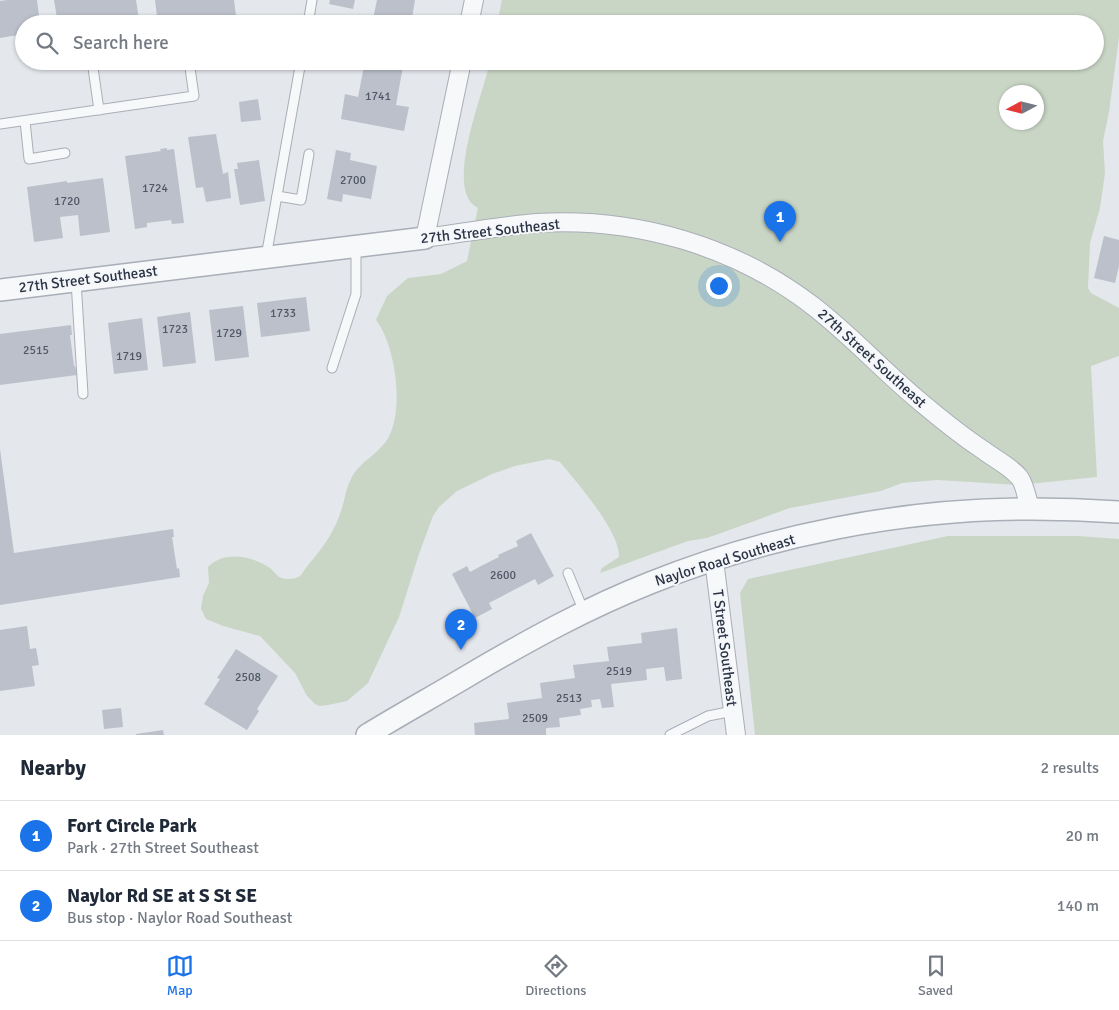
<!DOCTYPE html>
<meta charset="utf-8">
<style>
body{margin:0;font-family:Signika,sans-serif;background:#f2f2f3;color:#1f2937}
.compass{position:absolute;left:999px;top:85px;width:45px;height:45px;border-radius:50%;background:#fff;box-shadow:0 1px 4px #0004;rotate:263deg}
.you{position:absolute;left:718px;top:285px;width:18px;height:18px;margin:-12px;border:4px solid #fff;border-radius:50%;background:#1a73e8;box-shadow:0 0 0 8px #1a73e833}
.badge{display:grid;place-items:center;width:32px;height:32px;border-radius:50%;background:#1a73e8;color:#fff;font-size:16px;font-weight:700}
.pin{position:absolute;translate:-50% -41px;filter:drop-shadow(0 1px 2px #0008)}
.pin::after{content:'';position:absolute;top:26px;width:18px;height:15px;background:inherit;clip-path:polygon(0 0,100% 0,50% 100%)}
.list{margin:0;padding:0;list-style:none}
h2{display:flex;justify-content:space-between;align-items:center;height:65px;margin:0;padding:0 20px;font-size:21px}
h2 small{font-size:16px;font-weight:400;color:#747a83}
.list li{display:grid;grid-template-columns:32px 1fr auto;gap:15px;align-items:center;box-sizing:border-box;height:70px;padding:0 20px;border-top:1px solid #e0e1e3}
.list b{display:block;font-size:19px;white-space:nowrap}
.list p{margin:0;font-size:16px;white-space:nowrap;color:#747a83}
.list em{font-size:16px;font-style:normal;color:#747a83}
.icon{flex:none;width:28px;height:28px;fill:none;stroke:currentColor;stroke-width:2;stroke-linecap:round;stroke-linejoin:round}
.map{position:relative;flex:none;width:1119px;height:735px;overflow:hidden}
.search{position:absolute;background:#fff;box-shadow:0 1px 4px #0004;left:15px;right:15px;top:15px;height:55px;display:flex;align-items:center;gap:12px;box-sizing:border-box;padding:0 18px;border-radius:28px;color:#747a83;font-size:19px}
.sheet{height:205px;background:#fff}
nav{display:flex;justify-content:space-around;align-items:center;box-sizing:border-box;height:70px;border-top:1px solid #e0e1e3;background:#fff;font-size:14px;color:#747a83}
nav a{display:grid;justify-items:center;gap:2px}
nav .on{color:#1a73e8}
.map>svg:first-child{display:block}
.green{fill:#c9d6c5;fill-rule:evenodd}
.building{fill:#bbc0ca}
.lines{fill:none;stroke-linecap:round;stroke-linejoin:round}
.service-casing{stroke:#a9aeb7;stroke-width:11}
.minor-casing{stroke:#a9aeb7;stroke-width:20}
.tertiary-casing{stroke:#a9aeb7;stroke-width:24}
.service{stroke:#f7f8fa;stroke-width:9}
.minor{stroke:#f7f8fa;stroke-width:18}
.tertiary{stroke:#f7f8fa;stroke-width:21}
.labels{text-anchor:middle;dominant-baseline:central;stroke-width:4;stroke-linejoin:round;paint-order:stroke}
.number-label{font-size:12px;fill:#4f5766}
.street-label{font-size:15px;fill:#2b3445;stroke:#f4f6f9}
</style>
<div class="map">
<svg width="1119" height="735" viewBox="0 0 1119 735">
<rect width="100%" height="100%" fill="#e4e7ec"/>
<g class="green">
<path d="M502,0h617v37l-10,75 -6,29 2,32 -5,35 -10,35 -2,45 3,5 28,15v48l-28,10 6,111 -78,8 -82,-5 -35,3 -21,8 -91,17 -83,30 -19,3 -88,32 2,-5 17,-11c1,-26 -42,-74 -59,-95l-11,-3 -34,7 -23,8 -35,17 -18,16 -6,9 -14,38 -20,63 -31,66 -21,18 -19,4 -9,1 -4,-2 -8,-8 -12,-23 -35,-37 -37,-10 -17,-7 -5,-10 2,-13 6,-13 -1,-16c16,-17 45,-11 62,1 4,3 7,9 12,10 4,2 14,1 18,-2 3,-3 6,-9 9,-12 15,-18 26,-33 33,-56 3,-9 4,-20 9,-29 7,-16 26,-24 36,-39 18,-28 9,-94 -11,-120l11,-24 21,-18 33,-4 26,-13 11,-53c-36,-17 7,-118 12,-147h605v-37h-598zM1006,92h30v30h-30z"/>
<polygon points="948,536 1078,536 1119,539 1119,735 755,735 740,593 748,579"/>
</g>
<g class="building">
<polygon points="7,0 37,0 40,24 24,24 24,34 0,38 0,1"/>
<polygon points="54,0 136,0 139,20 113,24 58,24"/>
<polygon points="155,0 234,0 237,24 158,24"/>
<polygon points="330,0 355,0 353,9 329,4"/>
<polygon points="377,0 415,0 411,24 372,24"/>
<polygon points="365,61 404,61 396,105 409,107 404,131 341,119 345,94 358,97"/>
<polygon points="258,99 261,120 241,122 239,102"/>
<polygon points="216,134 223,174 228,172 231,198 206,202 203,187 196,188 188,137"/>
<polygon points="167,148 167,150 174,149 184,223 172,224 171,220 147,223 147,227 135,229 125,156 161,151 160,149"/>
<polygon points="336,150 351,153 350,160 377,166 371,199 343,194 342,202 327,199"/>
<polygon points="259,160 265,201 240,205 234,169 238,169 237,163"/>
<polygon points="103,178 110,232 80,236 78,215 60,217 63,238 34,242 27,187 67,181 67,183"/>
<polygon points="1104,236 1119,240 1119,266 1115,283 1094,278"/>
<polygon points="306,297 310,331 261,337 257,303"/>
<polygon points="243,306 249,357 215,361 209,310"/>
<polygon points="190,312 196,363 163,367 157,317"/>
<polygon points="142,318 148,370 114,374 108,323"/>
<polygon points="71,325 72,335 70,335 74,366 75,366 77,375 0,385 0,334"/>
<polygon points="0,449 14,553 173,529 174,537 172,537 177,569 179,568 180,577 0,605"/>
<polygon points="531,533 554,576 538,585 535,579 489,603 492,609 475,618 452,574 467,566 470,572 483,565 499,557 498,555 518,546 516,541"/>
<polygon points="27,626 30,649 36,648 39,665 32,666 35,686 0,691 0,630"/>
<polygon points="677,628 682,679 666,681 664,667 646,669 647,680 611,684 614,707 602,708 600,699 591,700 592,707 580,709 581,715 559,718 560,727 546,728 546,735 475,735 474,723 509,719 507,703 542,698 540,683 575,678 573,665 609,661 607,647 642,643 641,633"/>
<polygon points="236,649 278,676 257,709 259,711 247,730 204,704 220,679 217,678"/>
<polygon points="121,708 123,727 104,729 102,710"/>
<polygon points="163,730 164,735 136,735 136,734"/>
</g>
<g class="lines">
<defs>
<g id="service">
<polyline points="308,24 312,0"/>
<polyline points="92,61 99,110"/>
<polyline points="25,121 29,159 65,153"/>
<polyline points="0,124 194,96 189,61"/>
<polyline points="277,196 301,200 309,154"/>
<polyline points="266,257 301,61"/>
<polyline points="76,281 83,394"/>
<polyline points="332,368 356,294 356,247"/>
<polyline points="568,573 584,612"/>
<polyline points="670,735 708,716 733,711"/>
</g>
<g id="minor">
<polyline points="469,24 474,0"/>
<path d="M462,61l-37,177c37,-5 75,-12 112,-15 99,-6 198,23 276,83 39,30 72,67 110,98 19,16 39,32 60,46 12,9 27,16 36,27 5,5 9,24 11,32"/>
<polyline points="714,560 736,735"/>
</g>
<g id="tertiary">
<polyline points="0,290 425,238"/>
<path d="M367,735c34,-21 69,-40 104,-61 58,-34 116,-66 179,-91 119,-48 252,-74 381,-74 29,0 59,1 88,3"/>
</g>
</defs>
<use href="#service" class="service-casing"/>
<use href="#minor" class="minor-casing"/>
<use href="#tertiary" class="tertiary-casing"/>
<use href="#service" class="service"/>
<use href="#minor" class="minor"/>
<use href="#tertiary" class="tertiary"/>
</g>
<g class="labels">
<g class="number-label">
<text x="378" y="96">1741</text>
<text x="353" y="180">2700</text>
<text x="155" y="188">1724</text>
<text x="67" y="201">1720</text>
<text x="283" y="313">1733</text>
<text x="175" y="329">1723</text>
<text x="229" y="333">1729</text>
<text x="36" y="350">2515</text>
<text x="129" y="356">1719</text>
<text x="503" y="575">2600</text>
<text x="619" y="671">2519</text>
<text x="248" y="677">2508</text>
<text x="569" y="698">2513</text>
<text x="535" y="718">2509</text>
</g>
<g class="street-label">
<text transform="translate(490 231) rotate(-6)">27th Street Southeast</text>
<text transform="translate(88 279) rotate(-7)">27th Street Southeast</text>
<text transform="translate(872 358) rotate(42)">27th Street Southeast</text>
<text transform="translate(725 560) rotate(-17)">Naylor Road Southeast</text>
<text transform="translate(725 648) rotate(83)">T Street Southeast</text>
</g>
</g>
</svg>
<svg class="compass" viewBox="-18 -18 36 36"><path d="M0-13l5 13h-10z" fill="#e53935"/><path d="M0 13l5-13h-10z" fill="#747a83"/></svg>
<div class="you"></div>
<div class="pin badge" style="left:780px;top:242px">1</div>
<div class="pin badge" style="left:461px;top:650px">2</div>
<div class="search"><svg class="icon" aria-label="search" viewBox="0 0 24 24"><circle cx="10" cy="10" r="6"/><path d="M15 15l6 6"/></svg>Search here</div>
</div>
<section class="sheet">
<h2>Nearby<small>2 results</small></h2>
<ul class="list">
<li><span class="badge">1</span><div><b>Fort Circle Park</b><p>Park · 27th Street Southeast</p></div><em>20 m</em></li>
<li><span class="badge">2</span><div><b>Naylor Rd SE at S St SE</b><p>Bus stop · Naylor Road Southeast</p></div><em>140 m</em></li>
</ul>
</section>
<nav>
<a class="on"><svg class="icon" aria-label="map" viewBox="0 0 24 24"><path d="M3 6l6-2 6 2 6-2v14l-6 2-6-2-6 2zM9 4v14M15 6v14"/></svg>Map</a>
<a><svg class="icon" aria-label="directions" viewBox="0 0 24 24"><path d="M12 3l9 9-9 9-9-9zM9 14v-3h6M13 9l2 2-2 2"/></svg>Directions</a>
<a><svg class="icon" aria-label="saved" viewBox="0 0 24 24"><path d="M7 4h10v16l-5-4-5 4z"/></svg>Saved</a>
</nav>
